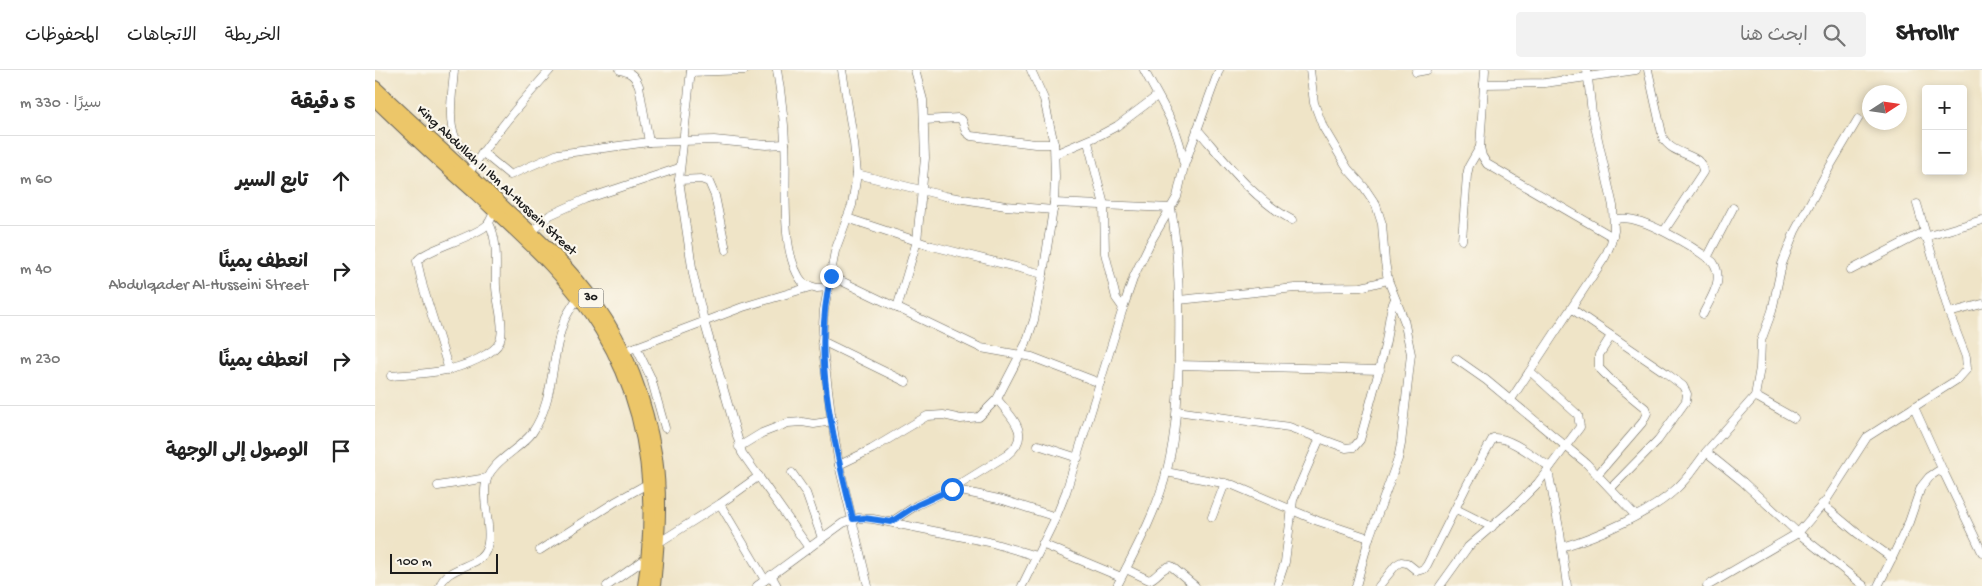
<!DOCTYPE html>
<html lang="ar">
<meta charset="utf-8">
<style>
body{margin:0;font-family:"Gochi Hand","Playpen Sans Arabic",sans-serif;background:#f2f2f2;color:#222;direction:rtl}
.controls{position:absolute;right:15px;top:15px;display:grid;overflow:hidden;border-radius:5px;box-shadow:0 2px 8px #0003}
.controls button{width:45px;height:45px;display:grid;place-items:center;padding:0;border:0;border-bottom:1px solid #e0e0e0;background:#fff;color:#222;font:25px sans-serif}
.compass{position:absolute;left:1487px;top:15px;width:45px;height:45px;border-radius:50%;background:#fff;box-shadow:0 2px 8px #0003;rotate:78deg}
.scale{position:absolute;left:15px;bottom:12px;width:108px;box-sizing:border-box;padding-left:5px;border:2px solid #1c1c1c;border-top:0;font-size:14px;line-height:18px;white-space:nowrap;color:#1c1c1c;-webkit-text-stroke:4px #fbf7ec;paint-order:stroke}
.stop{position:absolute;width:15px;height:15px;margin:-11px;border:4px solid #1a73e8;border-radius:50%;background:#fff}
.stop.end{background:#1a73e8;border-color:#fff;box-shadow:0 1px 5px #0008}
.list{margin:0;padding:0;list-style:none}
h2{display:flex;justify-content:space-between;align-items:center;height:65px;margin:0;padding:0 20px;font-size:21px}
h2 small{font-size:16px;font-weight:400;color:#767676}
.list li{display:grid;grid-template-columns:32px 1fr auto;gap:15px;align-items:center;box-sizing:border-box;height:90px;padding:0 20px;border-top:1px solid #e0e0e0}
.list b{display:block;font-size:19px;white-space:nowrap}
.list p{margin:0;font-size:16px;white-space:nowrap;color:#767676}
.list em{font-size:16px;font-style:normal;color:#767676}
.icon{flex:none;width:28px;height:28px;fill:none;stroke:currentColor;stroke-width:2;stroke-linecap:round;stroke-linejoin:round}
.map{position:relative;flex:none;width:1607px;height:516px;overflow:hidden;direction:ltr}
header{display:flex;align-items:center;gap:30px;box-sizing:border-box;height:70px;padding:0 25px;background:#fff;border-bottom:1px solid #e0e0e0}
header strong{font-size:24px}
nav{display:flex;gap:28px;margin-inline-start:auto;font-size:18px}
.search{width:350px;height:45px;background:#f2f2f2;display:flex;align-items:center;gap:12px;box-sizing:border-box;padding:0 18px;border-radius:5px;color:#767676;font-size:19px}
main{display:flex}
aside{flex:1;background:#fff}
.map>svg:first-child{display:block}
.lines{fill:none;stroke-linecap:round;stroke-linejoin:round}
.street-casing{stroke:#666258;stroke-width:9}
.primary-casing{stroke:#666258;stroke-width:14}
.street{stroke:#fff;stroke-width:8}
.primary{stroke:#ecc669;stroke-width:12}
.route{stroke:#1a73e8;stroke-width:6}
.labels{text-anchor:middle;dominant-baseline:central;stroke-width:4.5;stroke-linejoin:round;paint-order:stroke}
.shield{fill:#fbf7ec;stroke:#5f5e5a;stroke-width:1}
.shield-label{font-size:12px;font-weight:bold;fill:#1c1c1c}
.street-label{font-size:14px;fill:#1c1c1c;stroke:#fbf7ec}
</style>
<header>
<strong>Strollr</strong>
<div class="search"><svg class="icon" aria-label="search" viewBox="0 0 24 24"><circle cx="10" cy="10" r="6"/><path d="M15 15l6 6"/></svg>ابحث هنا</div>
<nav><a>الخريطة</a><a>الاتجاهات</a><a>المحفوظات</a></nav>
</header>
<main>
<div class="map">
<svg width="1607" height="516" viewBox="0 0 1607 516">
<rect width="100%" height="100%" fill="#fbf7ec"/>
<filter id="ink" filterUnits="userSpaceOnUse"><feTurbulence type="fractalNoise" baseFrequency=".02" numOctaves="2"/><feDisplacementMap in="SourceGraphic" scale="10" xChannelSelector="R" yChannelSelector="G"/><feConvolveMatrix kernelMatrix="1 2 1 2 8 2 1 2 1" color-interpolation-filters="sRGB"/></filter>
<filter id="wash" filterUnits="userSpaceOnUse"><feTurbulence type="fractalNoise" baseFrequency=".0096" numOctaves="4" result="noise"/><feDisplacementMap in="SourceGraphic" scale="20" xChannelSelector="R" yChannelSelector="G"/><feGaussianBlur stdDeviation="1.12" result="paint"/><feColorMatrix in="noise" values="0 0 0 0 0 0 0 0 0 0 0 0 0 0 0 0 0 1.4 0 .05"/><feComposite in="paint" operator="in"/></filter>
<g filter="url(#wash)">
<rect width="100%" height="100%" fill="#efe4c7"/>
</g>
<g filter="url(#ink)">
<g class="lines">
<defs>
<g id="street">
<path d="M79,0c-1,18 -7,51 1,67 4,10 13,18 19,26"/>
<path d="M245,0c11,2 15,6 19,16l10,56"/>
<polyline points="316,0 304,110 318,204 329,251 367,383 434,478"/>
<path d="M402,0c4,24 7,48 8,72 3,39 -7,112 19,142l13,4 11,-1"/>
<polyline points="467,0 479,73 482,104 477,135 460,181 449,240 447,271 456,344 464,395 493,516"/>
<path d="M769,0c15,29 36,59 39,91"/>
<polyline points="935,0 939,33 948,57 973,99 989,117 1001,135 1007,154 1010,192 1013,210 1029,250 1036,284 1026,374 1023,389 994,468 981,516"/>
<polyline points="1110,0 1105,77 1107,86 1112,94 1238,167"/>
<path d="M1273,0l15,68c10,19 40,14 40,34l-39,59"/>
<polyline points="316,2 370,0"/>
<polyline points="1041,2 1052,0"/>
<polyline points="1109,14 1170,13 1261,0"/>
<polyline points="550,50 583,48 587,50 591,62 596,66 660,74 679,74"/>
<path d="M822,59c29,33 56,70 95,91"/>
<polyline points="713,72 729,135 730,183 741,228 748,238"/>
<polyline points="107,82 135,105 183,84 274,72 339,70 391,75 410,74"/>
<polyline points="680,84 727,64 742,56 782,26"/>
<path d="M94,103c23,-37 52,-70 81,-103"/>
<polyline points="482,104 570,126 631,136 678,140"/>
<polyline points="304,110 326,109 334,112 340,126 351,180"/>
<path d="M679,133l117,5c8,47 9,94 8,141 -1,41 -2,82 -12,121 -10,41 -31,79 -50,116"/>
<polyline points="472,148 557,176 668,204"/>
<path d="M1240,150c21,-10 81,29 98,42 12,18 -2,35 -10,52"/>
<polyline points="157,162 175,145 211,129 304,98"/>
<polyline points="1550,167 1607,150"/>
<polyline points="1087,170 1092,105 1094,96 1105,77"/>
<polyline points="1332,188 1358,138"/>
<polyline points="1476,200 1549,162"/>
<polyline points="456,206 606,278 657,287 725,313"/>
<polyline points="804,230 920,218 986,217 1013,210"/>
<polyline points="522,238 542,171 550,88 548,30 540,0"/>
<polyline points="1197,239 1291,303 1308,316 1312,324 1311,331 1283,370 1236,418"/>
<polyline points="1574,243 1607,234"/>
<polyline points="447,271 531,312"/>
<polyline points="261,277 276,308 290,358"/>
<polyline points="248,282 368,237 435,217"/>
<polyline points="1081,289 1111,310 1211,393 1260,445"/>
<polyline points="804,295 1005,300"/>
<path d="M74,300l-26,-83 -6,-26c8,-12 56,-23 70,-36 4,-4 5,-10 8,-14"/>
<path d="M16,306c34,-3 66,-3 96,-22 7,-4 13,-9 14,-17 3,-16 -4,-34 -5,-50 -1,-21 3,-44 -7,-64"/>
<polyline points="1380,326 1419,348"/>
<polyline points="1135,331 1230,187 1236,173 1239,161 1238,136 1217,43 1212,0"/>
<polyline points="1539,337 1569,403"/>
<path d="M802,341l112,16 57,21 8,-1 6,-7c9,-32 18,-63 25,-95 4,-15 3,-33 10,-46"/>
<polyline points="663,375 703,388"/>
<polyline points="364,377 387,363 413,353 427,352 439,354 457,351"/>
<polyline points="464,395 497,379 552,346 568,345 586,349 604,347 622,329 651,273 659,250 668,204 679,133 680,107 679,74 669,29 656,0"/>
<polyline points="1173,400 1185,463 1192,516"/>
<polyline points="791,402 858,415 943,451 994,468"/>
<polyline points="417,403 431,423 447,468"/>
<polyline points="1223,404 1267,353 1272,343 1270,338 1237,311 1224,298 1224,285 1236,266"/>
<polyline points="63,416 112,408"/>
<path d="M577,419l55,-34c26,-20 5,-37 -10,-56"/>
<polyline points="345,434 390,510"/>
<polyline points="1447,434 1482,463 1517,488 1503,516"/>
<polyline points="1081,439 1117,457"/>
<polyline points="837,447 850,413"/>
<polyline points="516,452 542,435 577,419 628,430 681,447"/>
<polyline points="283,473 345,434 384,406"/>
<polyline points="667,474 746,507"/>
<path d="M1187,477c36,-11 87,-33 114,-58 12,-11 21,-24 30,-37"/>
<polyline points="165,480 240,432 274,413"/>
<polyline points="1517,488 1534,452 1546,417 1554,407 1563,401 1569,403 1607,482"/>
<path d="M751,499l23,11c9,-3 12,-13 22,-14l24,20"/>
<polyline points="396,505 402,516"/>
<path d="M65,516c7,-21 39,-18 46,-36 8,-18 -6,-51 1,-71 6,-18 34,-31 45,-46 22,-31 19,-75 31,-109 3,-10 10,-18 15,-27"/>
<polyline points="232,516 273,487"/>
<polyline points="382,516 468,453 483,448 498,449 614,472 661,486"/>
<polyline points="647,516 681,447 691,422 748,238 759,206 776,171 802,127 809,96 844,0"/>
<polyline points="902,516 910,492 918,430 945,368"/>
<path d="M1004,516l17,-21 5,-3 6,1 10,8 7,-2 3,-4 40,-80 26,-47c16,-2 44,21 57,29"/>
<polyline points="1065,516 1093,477 1137,439 1163,413 1205,357 1203,345 1156,302"/>
<polyline points="1332,516 1423,463 1368,412 1331,382 1380,326 1385,298 1386,271 1397,241 1407,194 1420,161 1454,98 1483,49"/>
<polyline points="1489,516 1423,463 1450,432 1492,367 1583,309 1592,299 1591,287 1574,243 1542,134"/>
</g>
<g id="primary">
<path d="M0,17c43,41 87,80 130,121 33,30 65,59 91,96 32,45 51,99 60,154 6,43 2,85 -2,128"/>
<path d="M0,30c33,32 66,63 100,93 45,42 93,83 126,137 47,77 56,167 43,256"/>
</g>
</defs>
<use href="#street" class="street-casing"/>
<use href="#primary" class="primary-casing"/>
<use href="#street" class="street"/>
<use href="#primary" class="primary"/>
</g>
</g>
<g class="lines" filter="url(#ink)">
<path class="route" d="M456,206c-20,79 3,166 22,243l11,-1 27,4 26,-17 35,-16"/>
</g>
<g class="labels">
<rect class="shield" x="203.5" y="218.5" width="25" height="19" rx="4"/>
<g class="shield-label">
<text x="216" y="228">30</text>
</g>
<g class="street-label">
<text transform="translate(121 111) rotate(43)">King Abdullah II Ibn Al-Hussein Street</text>
</g>
</g>
</svg>
<div class="controls">
<button>+</button>
<button>−</button>
</div>
<svg class="compass" viewBox="-18 -18 36 36"><path d="M0-13l5 13h-10z" fill="#e53935"/><path d="M0 13l5-13h-10z" fill="#767676"/></svg>
<div class="scale">100 m</div>
<div class="stop" style="left:577px;top:419px"></div>
<div class="stop end" style="left:456px;top:206px"></div>
</div>
<aside>
<h2>5 دقيقة<small>سيرًا · 330 m</small></h2>
<ul class="list">
<li><svg class="icon" aria-label="ahead" viewBox="0 0 24 24"><path d="M12 20V5M6 11l6-6 6 6"/></svg><div><b>تابع السير</b></div><em>60 m</em></li>
<li><svg class="icon" aria-label="right" viewBox="0 0 24 24"><path d="M7 20v-9h11M14 6l5 5-5 5"/></svg><div><b>انعطف يمينًا</b><p>Abdulqader Al-Husseini Street</p></div><em>40 m</em></li>
<li><svg class="icon" aria-label="right" viewBox="0 0 24 24"><path d="M7 20v-9h11M14 6l5 5-5 5"/></svg><div><b>انعطف يمينًا</b></div><em>230 m</em></li>
<li><svg class="icon" aria-label="arrive" viewBox="0 0 24 24"><path d="M6 21V4h12l-3 4 3 4H6"/></svg><div><b>الوصول إلى الوجهة</b></div></li>
</ul>
</aside>
</main>
